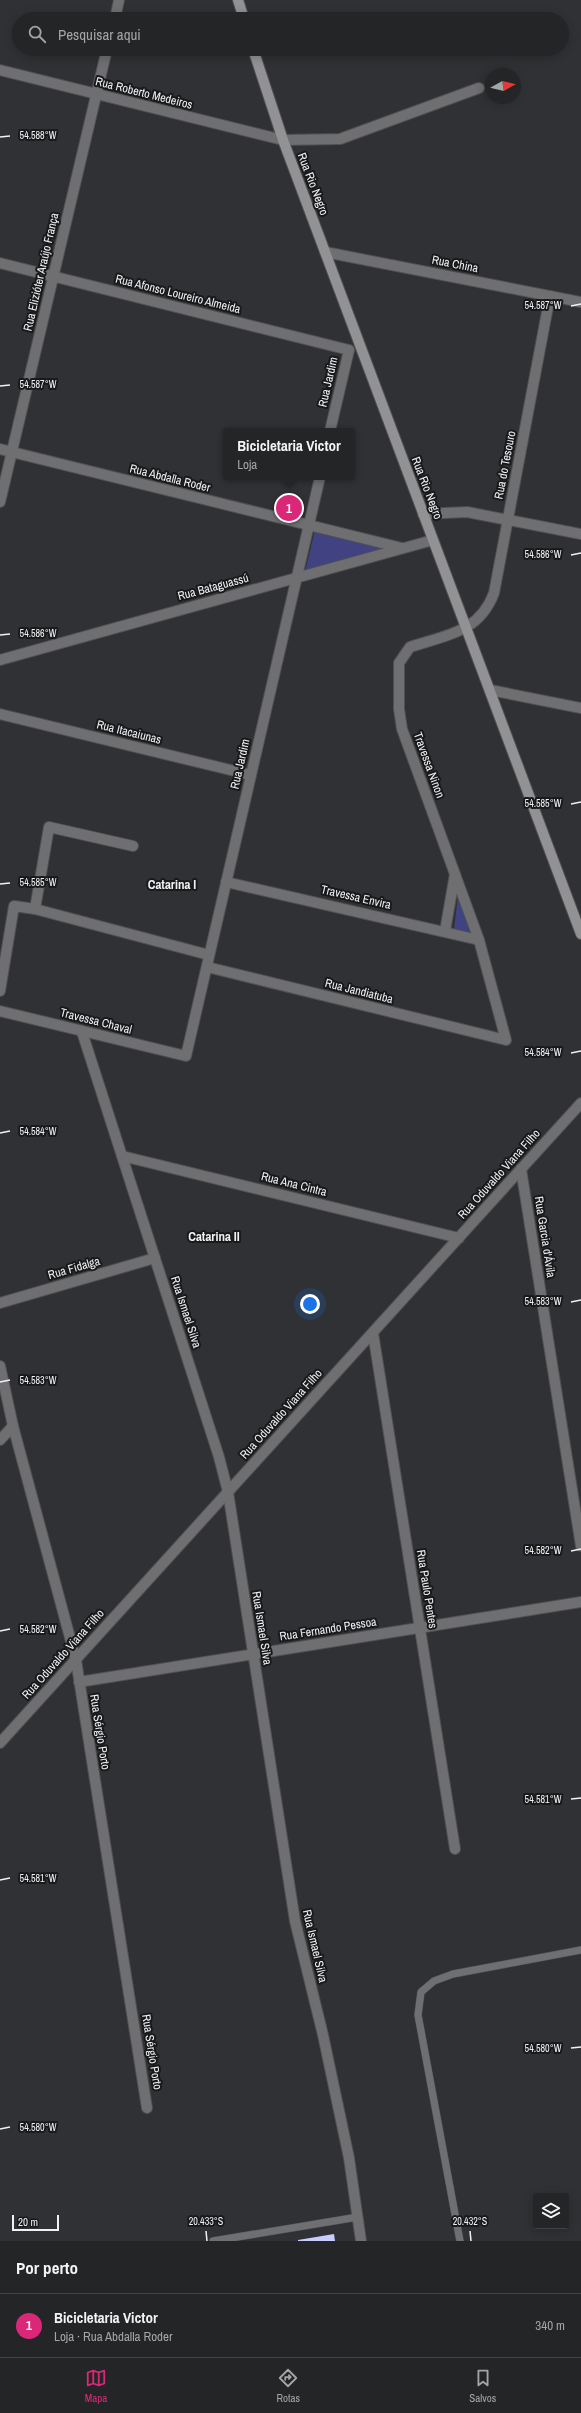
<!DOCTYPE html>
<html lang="pt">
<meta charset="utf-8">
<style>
body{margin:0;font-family:"Archivo Narrow",sans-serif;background:#2c2d2f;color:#f1f3f6}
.controls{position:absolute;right:12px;bottom:12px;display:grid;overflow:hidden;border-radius:4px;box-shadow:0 2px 10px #0003}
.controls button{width:36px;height:36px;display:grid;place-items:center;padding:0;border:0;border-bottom:1px solid #414244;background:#242527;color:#f1f3f6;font:20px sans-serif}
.compass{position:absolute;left:485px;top:68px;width:36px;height:36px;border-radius:50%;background:#242527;box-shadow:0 2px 10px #0003;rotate:82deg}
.scale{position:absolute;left:12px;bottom:10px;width:47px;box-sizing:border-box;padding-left:4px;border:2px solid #f1f1f4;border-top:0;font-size:11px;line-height:14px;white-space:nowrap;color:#f1f1f4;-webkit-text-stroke:3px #18191a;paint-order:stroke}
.you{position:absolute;left:310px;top:1304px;width:14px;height:14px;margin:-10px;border:3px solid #fff;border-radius:50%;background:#1a73e8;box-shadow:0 0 0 6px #1a73e833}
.badge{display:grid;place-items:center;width:26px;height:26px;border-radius:50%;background:#db2777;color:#fff;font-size:13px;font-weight:700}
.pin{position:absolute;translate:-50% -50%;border:2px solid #fff;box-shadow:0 1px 4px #0006}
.popup{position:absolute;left:223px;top:428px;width:132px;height:52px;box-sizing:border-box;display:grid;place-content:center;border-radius:4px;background:#242527;filter:drop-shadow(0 1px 3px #0005);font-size:13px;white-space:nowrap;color:#a3a5a7}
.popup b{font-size:15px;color:#f1f3f6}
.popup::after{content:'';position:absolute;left:50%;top:100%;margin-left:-8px;border:8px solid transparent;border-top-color:#242527}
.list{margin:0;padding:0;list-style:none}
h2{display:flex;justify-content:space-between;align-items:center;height:52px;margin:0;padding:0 16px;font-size:17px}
h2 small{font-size:13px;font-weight:400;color:#a3a5a7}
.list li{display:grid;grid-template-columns:26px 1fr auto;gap:12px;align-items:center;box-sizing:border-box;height:64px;padding:0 16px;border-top:1px solid #414244}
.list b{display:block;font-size:15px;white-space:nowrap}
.list p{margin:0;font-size:13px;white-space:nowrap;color:#a3a5a7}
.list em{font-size:13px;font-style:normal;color:#a3a5a7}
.icon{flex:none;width:22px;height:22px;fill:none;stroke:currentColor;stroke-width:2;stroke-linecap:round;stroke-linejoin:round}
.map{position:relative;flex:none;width:581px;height:2241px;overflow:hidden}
.search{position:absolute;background:#242527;box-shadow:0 2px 10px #0003;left:12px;right:12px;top:12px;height:44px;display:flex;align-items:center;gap:10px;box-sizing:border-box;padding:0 14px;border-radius:22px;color:#a3a5a7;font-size:15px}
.sheet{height:116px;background:#242527}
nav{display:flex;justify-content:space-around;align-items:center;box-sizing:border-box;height:56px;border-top:1px solid #414244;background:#242527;font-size:11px;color:#a3a5a7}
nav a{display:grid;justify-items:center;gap:2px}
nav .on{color:#db2777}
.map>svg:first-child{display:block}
.green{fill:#414281}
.building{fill:#c8cdfd}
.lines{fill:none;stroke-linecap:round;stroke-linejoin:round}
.service-casing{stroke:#4f5053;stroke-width:8}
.pedestrian-casing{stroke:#4f5053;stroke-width:12}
.minor-casing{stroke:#4f5053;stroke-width:12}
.secondary-casing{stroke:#4f5053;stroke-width:12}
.service{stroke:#6f6f71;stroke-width:7}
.pedestrian{stroke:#6f6f71;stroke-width:10}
.minor{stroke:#6f6f71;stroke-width:10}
.secondary{stroke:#929295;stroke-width:10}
.ticks{fill:none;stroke:#f1f1f4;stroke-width:1.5}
.labels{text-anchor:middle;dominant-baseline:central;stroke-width:4;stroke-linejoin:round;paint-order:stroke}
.street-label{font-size:12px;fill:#f1f1f4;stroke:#18191a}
.neighbourhood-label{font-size:13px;font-weight:bold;fill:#f1f1f4;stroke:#18191a}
.ticks-label{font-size:10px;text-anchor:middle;fill:#f1f1f4;stroke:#18191a;stroke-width:4;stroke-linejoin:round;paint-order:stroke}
</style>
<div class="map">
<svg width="581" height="2241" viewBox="0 0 581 2241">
<rect width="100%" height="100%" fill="#303134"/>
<g class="green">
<polygon points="315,530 390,549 305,572"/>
<polygon points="458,896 470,933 454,929"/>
</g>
<polygon class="building" points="334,2234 335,2241 298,2241 298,2240"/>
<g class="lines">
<defs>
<g id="service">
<polyline points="213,2241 358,2217"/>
<polyline points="460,2241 418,2015 421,1992 434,1981 453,1974 581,1950"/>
</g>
<polyline id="pedestrian" points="35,909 49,827 133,846"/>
<g id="minor">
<polyline points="115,19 119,0"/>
<polyline points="0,70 283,140 340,139 479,88"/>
<polyline points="325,252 581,302"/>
<polyline points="0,263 349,350"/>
<polyline points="330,431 349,350"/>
<polyline points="0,449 402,548"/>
<polyline points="0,502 107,49"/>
<polyline points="423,514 467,512 581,534"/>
<polyline points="0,660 433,540"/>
<polyline points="490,690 581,708"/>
<polyline points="0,714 251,775"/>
<polyline points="226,882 479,940"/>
<polyline points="445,931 455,874"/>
<path d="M207,967l299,73 -27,-100 -77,-211 -3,-20v-46l11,-16c36,-12 69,-14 84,-54l56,-297"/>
<polyline points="0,991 14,906 35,909 209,955"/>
<polyline points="0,1011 186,1056 320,477"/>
<polyline points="82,1032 219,1457 228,1492 295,1921 323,2035 349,2158 361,2241"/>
<polyline points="122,1156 459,1238"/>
<polyline points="521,1169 581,1546"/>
<polyline points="0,1303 155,1258"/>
<polyline points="373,1333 455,1849"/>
<polyline points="0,1366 13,1426 76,1660 147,2108"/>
<polyline points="0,1440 13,1426"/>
<polyline points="79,1682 581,1602"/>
<polyline points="0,1743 581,1103"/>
</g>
<g id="secondary">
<polyline points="238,0 244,19"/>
<polyline points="253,49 283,140 581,934"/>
</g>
</defs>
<use href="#service" class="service-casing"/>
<use href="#pedestrian" class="pedestrian-casing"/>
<use href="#minor" class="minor-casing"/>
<use href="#secondary" class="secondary-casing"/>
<use href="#service" class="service"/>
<use href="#pedestrian" class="pedestrian"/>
<use href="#minor" class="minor"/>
<use href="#secondary" class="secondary"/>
</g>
<path class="ticks" d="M0,137l10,-1M571,306l10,-2M0,386l10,-1M571,555l10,-2M0,635l10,-1M571,804l10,-2M0,884l10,-1M571,1053l10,-2M0,1133l10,-2M571,1302l10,-2M0,1382l10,-2M571,1551l10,-2M0,1631l10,-2M571,1799l10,-1M0,1880l10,-2M571,2048l10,-1M0,2129l10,-2M206,2231l1,10M470,2231l1,10"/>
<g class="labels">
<g class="street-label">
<text transform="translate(144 93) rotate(14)">Rua Roberto Medeiros</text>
<text transform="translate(313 184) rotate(69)">Rua Rio Negro</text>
<text transform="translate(455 264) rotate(11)">Rua China</text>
<text transform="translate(41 272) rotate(-77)">Rua Elizióter Araújo França</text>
<text transform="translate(178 294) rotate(14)">Rua Afonso Loureiro Almeida</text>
<text transform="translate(328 382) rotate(-77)">Rua Jardim</text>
<text transform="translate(505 465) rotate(-79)">Rua do Tesouro</text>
<text transform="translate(170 478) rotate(14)">Rua Abdalla Roder</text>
<text transform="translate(427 488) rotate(69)">Rua Rio Negro</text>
<text transform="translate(213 587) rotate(-15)">Rua Bataguassú</text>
<text transform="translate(129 732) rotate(14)">Rua Itacaiunas</text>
<text transform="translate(240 764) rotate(-77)">Rua Jardim</text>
<text transform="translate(429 765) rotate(70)">Travessa Ninon</text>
<text transform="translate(356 897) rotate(13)">Travessa Envira</text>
<text transform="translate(359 991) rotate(14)">Rua Jandiatuba</text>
<text transform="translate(96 1021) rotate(14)">Travessa Chaval</text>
<text transform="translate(499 1174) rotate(-48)">Rua Oduvaldo Viana Filho</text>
<text transform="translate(294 1184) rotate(14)">Rua Ana Cintra</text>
<text transform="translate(545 1237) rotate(81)">Rua Garcia d'Ávila</text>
<text transform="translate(74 1268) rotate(-16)">Rua Fidalga</text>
<text transform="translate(186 1312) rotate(72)">Rua Ismael Silva</text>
<text transform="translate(281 1414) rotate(-48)">Rua Oduvaldo Viana Filho</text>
<text transform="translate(427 1589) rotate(81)">Rua Paulo Pentes</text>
<text transform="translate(262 1628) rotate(81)">Rua Ismael Silva</text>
<text transform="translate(328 1629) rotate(-9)">Rua Fernando Pessoa</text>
<text transform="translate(63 1654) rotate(-48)">Rua Oduvaldo Viana Filho</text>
<text transform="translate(100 1732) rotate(81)">Rua Sérgio Porto</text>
<text transform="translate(315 1946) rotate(77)">Rua Ismael Silva</text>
<text transform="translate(152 2052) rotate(81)">Rua Sérgio Porto</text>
</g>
<g class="neighbourhood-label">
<text x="172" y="884">Catarina I</text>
<text x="214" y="1236">Catarina II</text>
</g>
</g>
<g class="ticks-label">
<text x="38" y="139">54.588°W</text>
<text x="543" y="309">54.587°W</text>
<text x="38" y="388">54.587°W</text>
<text x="543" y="558">54.586°W</text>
<text x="38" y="637">54.586°W</text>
<text x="543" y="807">54.585°W</text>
<text x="38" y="886">54.585°W</text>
<text x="543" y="1056">54.584°W</text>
<text x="38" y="1135">54.584°W</text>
<text x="543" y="1305">54.583°W</text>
<text x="38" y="1384">54.583°W</text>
<text x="543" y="1554">54.582°W</text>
<text x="38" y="1633">54.582°W</text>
<text x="543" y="1803">54.581°W</text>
<text x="38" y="1882">54.581°W</text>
<text x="543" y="2052">54.580°W</text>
<text x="38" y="2131">54.580°W</text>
<text x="206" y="2225">20.433°S</text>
<text x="470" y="2225">20.432°S</text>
</g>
</svg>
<div class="controls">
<button><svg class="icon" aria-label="layers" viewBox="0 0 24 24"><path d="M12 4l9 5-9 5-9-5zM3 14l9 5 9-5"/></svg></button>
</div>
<svg class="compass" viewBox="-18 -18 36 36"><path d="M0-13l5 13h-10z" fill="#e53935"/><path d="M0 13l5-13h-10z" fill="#a3a5a7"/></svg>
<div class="scale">20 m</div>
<div class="you"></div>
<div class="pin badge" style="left:289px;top:508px">1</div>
<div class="popup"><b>Bicicletaria Victor</b>Loja</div>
<div class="search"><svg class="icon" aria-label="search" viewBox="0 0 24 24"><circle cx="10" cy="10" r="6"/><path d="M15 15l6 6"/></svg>Pesquisar aqui</div>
</div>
<section class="sheet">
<h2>Por perto<small></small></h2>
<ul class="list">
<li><span class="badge">1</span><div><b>Bicicletaria Victor</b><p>Loja · Rua Abdalla Roder</p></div><em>340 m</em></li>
</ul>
</section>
<nav>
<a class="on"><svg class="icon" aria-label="map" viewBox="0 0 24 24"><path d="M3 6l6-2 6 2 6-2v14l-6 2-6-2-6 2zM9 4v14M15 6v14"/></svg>Mapa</a>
<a><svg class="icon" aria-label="directions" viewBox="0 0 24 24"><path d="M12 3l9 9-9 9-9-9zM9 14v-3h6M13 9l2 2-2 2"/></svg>Rotas</a>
<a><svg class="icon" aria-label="saved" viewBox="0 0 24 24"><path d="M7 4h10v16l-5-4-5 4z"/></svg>Salvos</a>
</nav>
